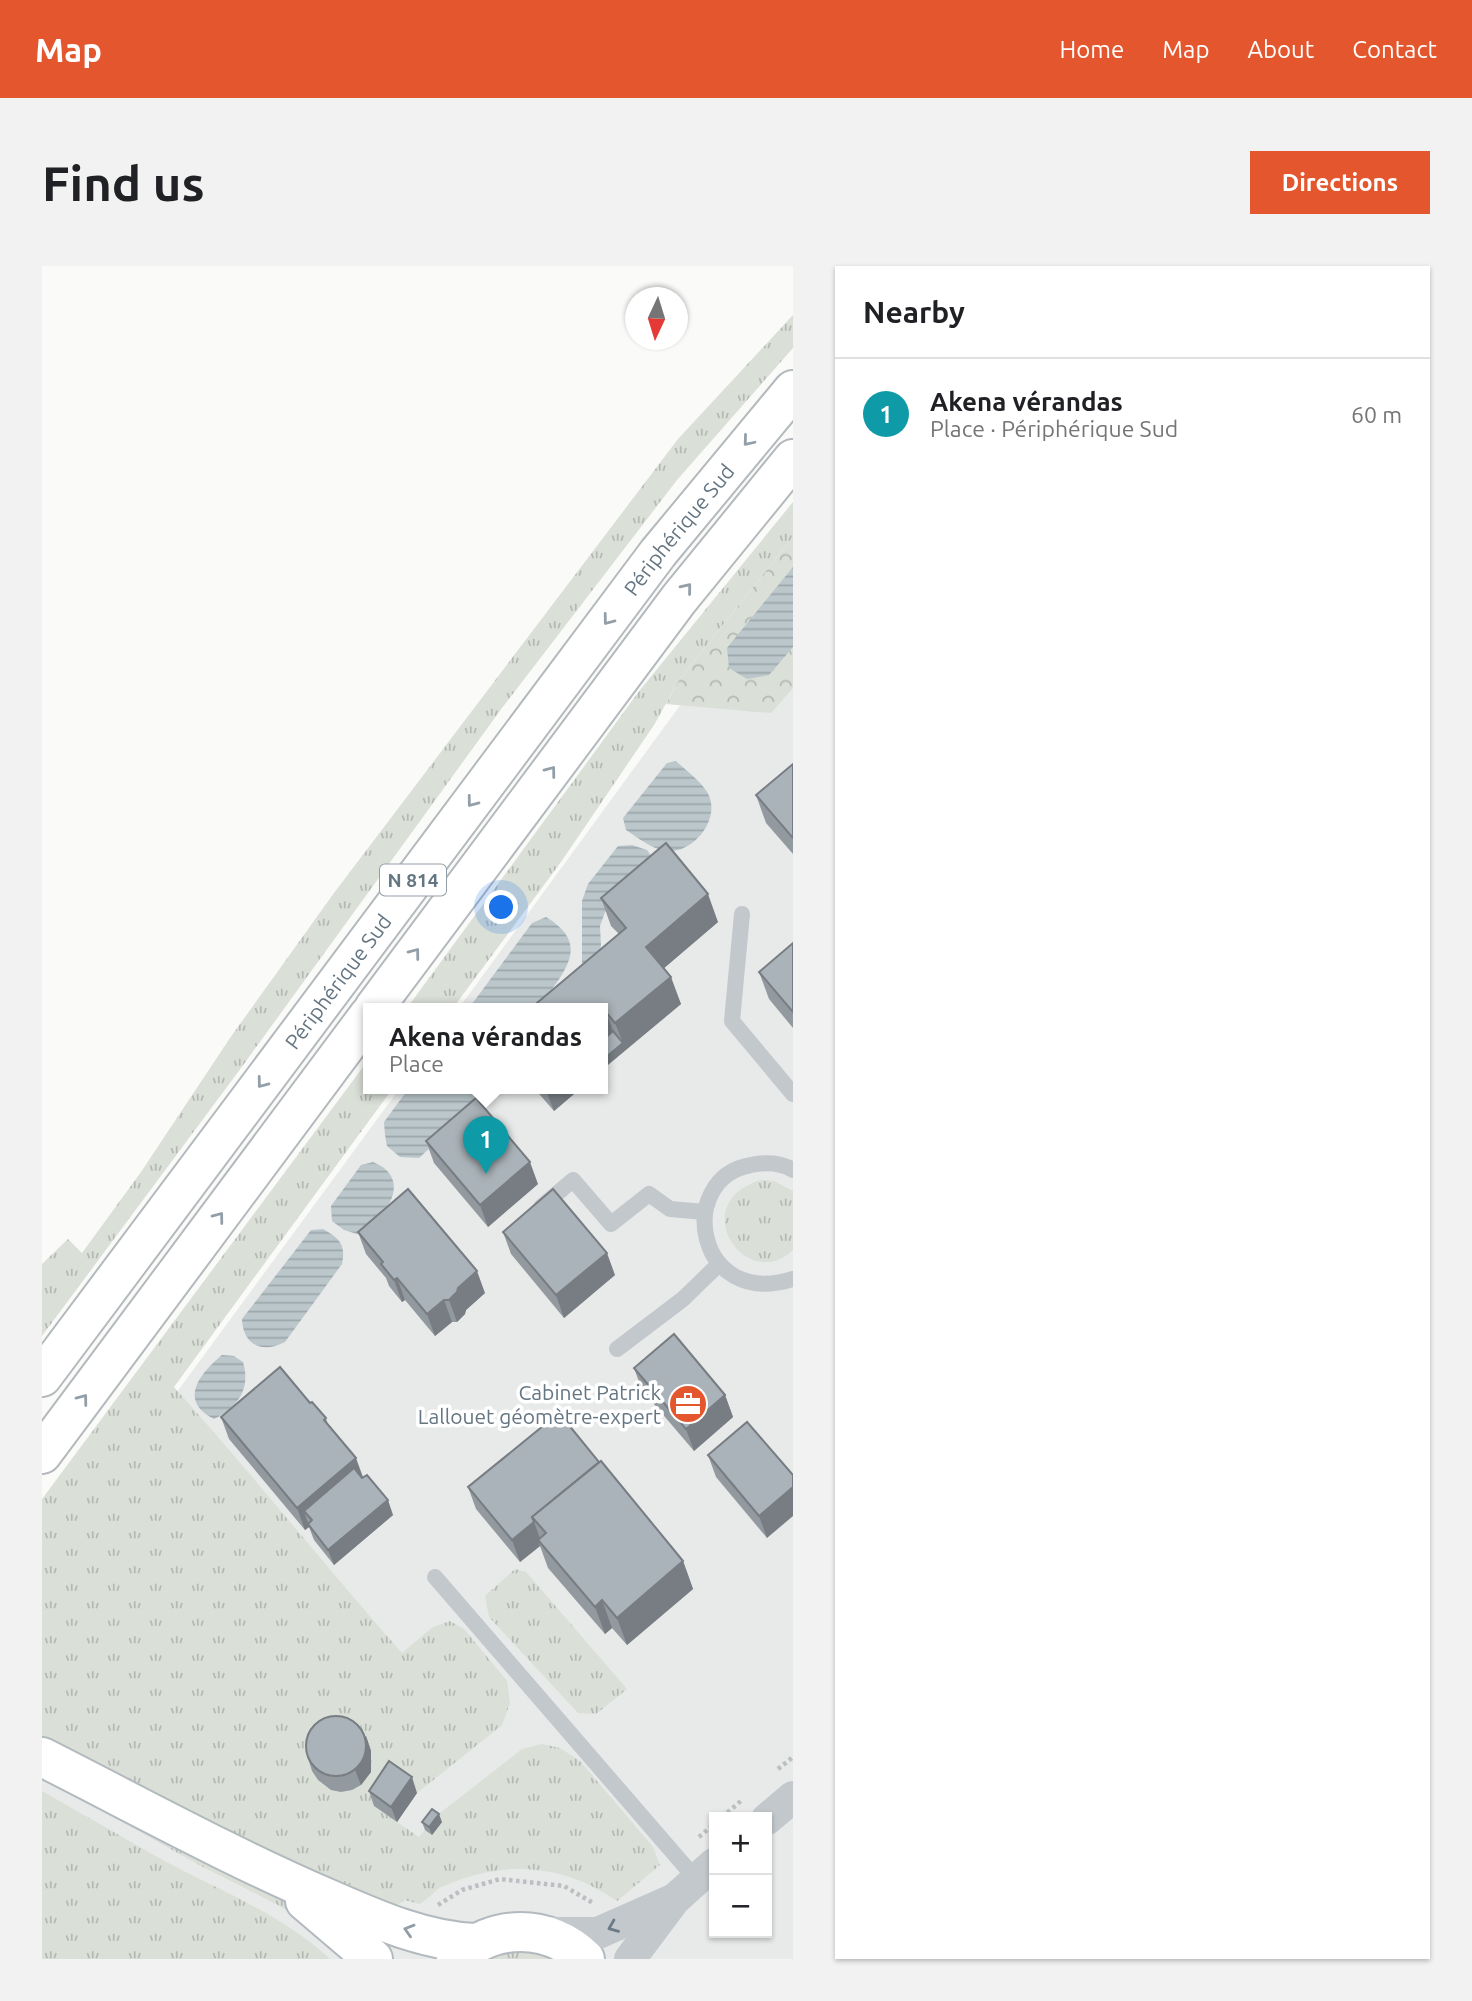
<!DOCTYPE html>
<meta charset="utf-8">
<style>
body{margin:0;font-family:Ubuntu,sans-serif;background:#f2f2f2;color:#202124}
.controls{position:absolute;right:21px;bottom:21px;display:grid;overflow:hidden;border-radius:0px;box-shadow:0 2px 5px #0004}
.controls button{width:63px;height:63px;display:grid;place-items:center;padding:0;border:0;border-bottom:2px solid #e0e0e0;background:#fff;color:#202124;font:35px sans-serif}
.compass{position:absolute;left:583px;top:21px;width:63px;height:63px;border-radius:50%;background:#fff;box-shadow:0 2px 5px #0004;rotate:184deg}
.you{position:absolute;left:460px;top:642px;width:24px;height:24px;margin:-18px;border:5px solid #fff;border-radius:50%;background:#1a73e8;box-shadow:0 0 0 10px #1a73e833}
.badge{display:grid;place-items:center;width:46px;height:46px;border-radius:50%;background:#e4572e;color:#fff;font-size:23px;font-weight:700}
.pin{position:absolute;translate:-50% -58px;filter:drop-shadow(0 2px 4px #0008)}
.pin::after{content:'';position:absolute;top:37px;width:24px;height:21px;background:inherit;clip-path:polygon(0 0,100% 0,50% 100%)}
.popup{position:absolute;left:321px;top:737px;width:245px;height:91px;box-sizing:border-box;display:grid;place-content:center;border-radius:0px;background:#fff;filter:drop-shadow(0 2px 5px #0005);font-size:23px;white-space:nowrap;color:#757577}
.popup b{font-size:26px;color:#202124}
.popup::after{content:'';position:absolute;left:50%;top:100%;margin-left:-14px;border:14px solid transparent;border-top-color:#fff}
.list{margin:0;padding:0;list-style:none}
h2{display:flex;justify-content:space-between;align-items:center;height:91px;margin:0;padding:0 28px;font-size:30px}
h2 small{font-size:23px;font-weight:400;color:#757577}
.list li{display:grid;grid-template-columns:46px 1fr auto;gap:21px;align-items:center;box-sizing:border-box;height:112px;padding:0 28px;border-top:2px solid #e0e0e0}
.list b{display:block;font-size:26px;white-space:nowrap}
.list p{margin:0;font-size:23px;white-space:nowrap;color:#757577}
.list em{font-size:23px;font-style:normal;color:#757577}
.map{position:relative;flex:none;width:751px;height:1693px;overflow:hidden;border-radius:0px}
header{display:flex;align-items:center;gap:42px;box-sizing:border-box;height:98px;padding:0 35px;background:#e4572e;color:#fff}
header strong{font-size:33px}
nav{display:flex;gap:38px;margin-inline-start:auto;font-size:24px}
.intro{display:flex;align-items:center;justify-content:space-between;box-sizing:border-box;height:168px;padding:0 42px}
h1{margin:0;font-size:49px}
.button{padding:18px 32px;border-radius:0px;background:#e4572e;color:#fff;font-size:24px;font-weight:700}
main{display:flex;gap:42px;padding:0 42px}
aside{flex:1;background:#fff;border-radius:0px;box-shadow:0 2px 5px #0004}
.map>svg:first-child{display:block}
.built{fill:#e8e9e9;fill-rule:evenodd}
.grass{fill:url(#grass-tufts)}
.forest{fill:url(#forest-crowns)}
.water{fill:url(#water-rules)}
.lines{fill:none;stroke-linecap:round;stroke-linejoin:round}
.secondary-casing{stroke:#b3babf;stroke-width:42}
.trunk-casing{stroke:#b4b9bd;stroke-width:42}
.path{stroke:#bbbfc2;stroke-width:4.5;stroke-dasharray:3.5 3.5;stroke-linecap:butt}
.service{stroke:#c3c8cc;stroke-width:16}
.minor{stroke:#c3c8cc;stroke-width:32}
.secondary{stroke:#fff;stroke-width:38}
.trunk{stroke:#fff;stroke-width:38}
.wall{fill:#929a9f}
.shaded-wall{fill:#777d82}
.building{fill:#aab3b9;stroke:#777d82;stroke-width:2}
.oneway{stroke:#939fa8}
.oneway2{stroke:#6a7a87}
.labels{text-anchor:middle;dominant-baseline:central;stroke-width:7;stroke-linejoin:round;paint-order:stroke}
.shield{fill:#fff;stroke:#939fa8;stroke-width:2}
.shield-label{font-size:19px;font-weight:bold;fill:#657683}
.street-label{font-size:21px;fill:#657683;stroke:#fff}
.poi-label{font-size:21px;fill:#657683;stroke:#fff;text-anchor:end}
</style>
<header>
<strong>Map</strong>
<nav><a>Home</a><a>Map</a><a>About</a><a>Contact</a></nav>
</header>
<div class="intro"><h1>Find us</h1><a class="button">Directions</a></div>
<main>
<div class="map">
<svg width="751" height="1693" viewBox="0 0 751 1693">
<defs>
<pattern id="grass-tufts" width="24" height="20" patternUnits="userSpaceOnUse" patternTransform="scale(1.75)"><rect width="24" height="20" fill="#dadfd7"/><path d="M3 7l-1-3M5 7V3M7 7l1-3M15 17l-1-3M17 17v-4M19 17l1-3" fill="none" stroke="#b4b9b4"/></pattern>
<pattern id="forest-crowns" width="20" height="18" patternUnits="userSpaceOnUse" patternTransform="scale(1.75)"><rect width="20" height="18" fill="#dadfd7"/><path d="M2 6a3 3 0 1 1 6 0M12 15a3 3 0 1 1 6 0" fill="none" stroke="#b4b9b4"/></pattern>
<pattern id="water-rules" width="6" height="5" patternUnits="userSpaceOnUse" patternTransform="scale(1.75)"><rect width="6" height="5" fill="#bbc7cb"/><path d="M0 2.5h6" fill="none" stroke="#9ca6aa"/></pattern>
</defs>
<rect width="100%" height="100%" fill="#fafaf8"/>
<path class="built" d="M751,391v1302h-751v-383l358,-488h203v-80h-144l241,-330zM672,1551h53v116h-53z"/>
<g class="grass">
<polygon points="751,49 751,82 635,214 460,442 199,802 0,1070 0,998 26,973 40,987 99,906 188,772 292,627 636,173"/>
<polygon points="751,236 751,271 637,414 612,459 519,596 411,742 365,742 598,424"/>
<path d="M327,793v29h24l-219,299c78,87 151,179 228,266l31,-26 17,-6 14,8 43,52 3,22 -8,22 -85,68 -22,-16 -20,30 44,30 16,-20 87,-68 20,-5 18,4 20,13 73,86 7,18 -43,36c-47,-33 -101,-41 -155,-22 -7,3 -15,5 -21,8 -7,5 -14,12 -21,17l-16,-4 -14,11 -251,-120 -97,-54v-238z"/>
<path d="M719,914l13,1 19,10v59c-47,45 -109,-47 -32,-70z"/>
<polygon points="473,1303 484,1306 585,1423 554,1448 536,1447 447,1351 443,1330"/>
<polygon points="0,1511 234,1630 272,1654 267,1658 236,1639 159,1600"/>
<path d="M0,1525c39,22 78,45 117,67 59,32 121,55 171,101h-288z"/>
<polygon points="485,1681 519,1693 442,1693 461,1684"/>
</g>
<polygon class="forest" points="751,271 751,422 729,447 624,438 637,414"/>
<g class="water">
<polygon points="751,301 751,381 727,409 705,413 687,402 685,382"/>
<path d="M634,495c9,9 24,19 31,31 15,24 -11,59 -37,59 -17,0 -31,-13 -44,-21l-3,-12 44,-55z"/>
<polygon points="590,579 605,584 613,595 583,632 563,646 558,660 559,679 556,694 540,697 540,635 546,618 576,580"/>
<path d="M504,651c48,29 15,57 -7,91h-70l63,-85z"/>
<polygon points="367,822 447,822 439,835 377,892 358,891 345,880 343,869 342,856"/>
<path d="M331,896c42,17 12,58 -16,72l-13,-4 -12,-9 -1,-15 30,-41z"/>
<path d="M281,963c16,9 23,15 19,35l-57,78c-23,12 -42,3 -43,-23l69,-89z"/>
<path d="M180,1089l12,1 9,6c8,27 -5,45 -29,57 -36,-18 -15,-45 8,-64z"/>
</g>
<g class="lines">
<defs>
<g id="secondary">
<path d="M0,1491c95,48 189,100 287,142 46,20 95,42 146,44"/>
<polyline points="263,1635 331,1693"/>
<path d="M414,1693c36,-36 93,-36 129,0"/>
</g>
<g id="trunk">
<polyline points="332,742 637,333 751,193"/>
<path id="s1" d="M0,1111l616,-824 135,-163"/>
<polyline points="0,1188 327,749"/>
</g>
</defs>
<use href="#secondary" class="secondary-casing"/>
<use href="#trunk" class="trunk-casing"/>
<g class="path">
<polyline points="736,1503 751,1491"/>
<polyline points="680,1551 700,1534"/>
<polyline points="657,1571 672,1558"/>
<polyline points="396,1639 420,1624 458,1613 522,1620 551,1637"/>
</g>
<g class="service">
<polyline points="700,648 690,755 751,828"/>
<path d="M751,904c-13,-8 -27,-8 -42,-5 -76,13 -56,145 42,114"/>
<polyline points="499,941 531,914 569,958 607,928 628,943 663,946"/>
<polyline points="575,1083 641,1033 677,998"/>
<polyline points="393,1311 654,1613"/>
</g>
<g class="minor">
<polyline points="725,1553 751,1531"/>
<polyline points="502,1667 556,1667 633,1633"/>
<polyline points="588,1693 633,1633 672,1598"/>
</g>
<use href="#secondary" class="secondary"/>
<use href="#trunk" class="trunk"/>
</g>
<g class="wall">
<polygon points="751,498 751,588 724,557 714,529"/>
<polygon points="559,632 676,656 622,702 639,738 561,803 561,742 577,668 569,660"/>
<polygon points="751,677 751,762 727,733 717,706"/>
<polygon points="492,822 539,822 512,845"/>
<polygon points="384,875 496,918 446,961 392,897"/>
<polygon points="316,966 443,1027 424,1044 423,1048 415,1056 410,1056 393,1070 363,1034 360,1036 347,1020 344,1012 324,988"/>
<polygon points="461,966 573,1009 522,1052 469,988"/>
<polygon points="592,1102 683,1129 691,1151 652,1185 600,1124"/>
<polygon points="268,1137 284,1152 286,1159 321,1212 351,1249 292,1299 272,1274 267,1261 263,1264 187,1173 179,1151"/>
<polygon points="666,1189 751,1209 725,1272 674,1211"/>
<polygon points="557,1196 641,1295 651,1323 585,1379 570,1362 563,1368 506,1302 498,1280 478,1296 434,1243 426,1221"/>
<polygon points="324,1470 329,1485 329,1506 319,1519 310,1524 299,1526 289,1524 276,1514 270,1505 265,1489"/>
<polygon points="327,1525 375,1527 355,1556 332,1540"/>
<polygon points="380,1556 400,1556 390,1569 383,1564"/>
</g>
<g class="shaded-wall">
<polygon points="666,628 676,656 614,709 604,681"/>
<polygon points="629,711 639,738 561,803 561,785 581,777 573,757"/>
<polygon points="564,746 574,773 561,784 561,748"/>
<polygon points="503,822 539,822 512,845"/>
<polygon points="488,896 496,918 446,961 438,939"/>
<polygon points="565,987 573,1009 522,1052 514,1029"/>
<polygon points="435,1005 443,1027 424,1044 423,1048 415,1056 407,1034 416,1022"/>
<polygon points="355,1012 363,1034 360,1036 352,1014"/>
<polygon points="402,1034 410,1056 393,1070 385,1048"/>
<polygon points="683,1129 691,1151 652,1185 644,1163"/>
<polygon points="314,1192 322,1214 270,1254 262,1245 267,1260 266,1258 267,1261 263,1264 255,1242"/>
<polygon points="751,1221 751,1250 725,1272 717,1250"/>
<polygon points="346,1234 351,1249 292,1299 286,1284"/>
<polygon points="492,1256 500,1278 496,1274 498,1280 478,1296 470,1274"/>
<polygon points="641,1295 651,1323 585,1379 575,1352"/>
<polygon points="560,1334 570,1362 563,1368 553,1341"/>
<polygon points="324,1470 329,1485 329,1506 319,1519 313,1504"/>
<polygon points="370,1511 375,1527 355,1556 349,1541"/>
<polygon points="397,1548 400,1556 390,1569 387,1561"/>
</g>
<g class="building">
<polygon points="751,498 751,572 714,529"/>
<polygon points="624,577 666,628 604,681 629,711 573,757 564,746 561,748 561,742 489,742 584,662 559,632"/>
<polygon points="751,677 751,746 717,706"/>
<polygon points="571,765 581,777 564,791 561,785 561,774"/>
<polygon points="434,832 488,896 438,939 384,875"/>
<polygon points="366,923 435,1005 416,1022 415,1026 407,1034 402,1034 385,1048 355,1012 352,1014 339,998 341,996 316,966"/>
<polygon points="511,923 565,987 514,1029 461,966"/>
<polygon points="632,1068 683,1129 644,1163 592,1102"/>
<polygon points="238,1101 268,1137 270,1136 284,1152 282,1154 314,1192 255,1242 179,1151"/>
<polygon points="517,1147 557,1196 490,1251 492,1256 470,1274 426,1221"/>
<polygon points="705,1156 751,1209 751,1221 717,1250 666,1189"/>
<polygon points="559,1195 641,1295 575,1352 560,1334 553,1341 496,1274 504,1267 490,1251"/>
<polygon points="312,1202 320,1212 325,1209 346,1234 286,1284 266,1258 270,1254 262,1245"/>
<circle cx="294" cy="1480" r="30"/>
<polygon points="347,1495 370,1511 349,1541 327,1525"/>
<polygon points="390,1543 397,1548 387,1561 380,1556"/>
</g>
<defs><path id="oneway-chevron" d="M-2-3.5L2.5 0L-2 3.5" fill="none" stroke-width="1.6" stroke-linecap="round" stroke-linejoin="round" transform="scale(1.75)"/></defs>
<g class="oneway">
<use href="#oneway-chevron" transform="translate(706 175) rotate(130)"/>
<use href="#oneway-chevron" transform="translate(645 322) rotate(-51)"/>
<use href="#oneway-chevron" transform="translate(566 354) rotate(127)"/>
<use href="#oneway-chevron" transform="translate(509 505) rotate(-53)"/>
<use href="#oneway-chevron" transform="translate(430 536) rotate(127)"/>
<use href="#oneway-chevron" transform="translate(373 687) rotate(-53)"/>
<use href="#oneway-chevron" transform="translate(220 817) rotate(127)"/>
<use href="#oneway-chevron" transform="translate(177 951) rotate(-53)"/>
<use href="#oneway-chevron" transform="translate(41 1133) rotate(-53)"/>
<use href="#oneway-chevron" transform="translate(367 1664) rotate(-163)"/>
</g>
<use class="oneway2" href="#oneway-chevron" transform="translate(571 1661) rotate(158)"/>
<defs>
<symbol id="office-disc" viewBox="-11 -11 22 22"><circle r="9.5" fill="#e4572e" stroke="#fff"/><path d="M-6-3h4V-5.5h4V-3h4V5H-6ZM-1-4.5V-3h2v-1.5ZM-6 0V1H6V0Z" fill="#fff"/></symbol>
</defs>
<g fill-rule="evenodd">
<use href="#office-disc" x="624" y="1116" width="44" height="44"/>
</g>
<g class="labels">
<rect class="shield" x="338" y="598.5" width="66" height="31" rx="5"/>
<g class="shield-label">
<text x="371" y="614">N 814</text>
</g>
<g class="street-label">
<text stroke="none"><textPath href="#s1" startOffset="1060">Périphérique Sud</textPath></text>
<text stroke="none"><textPath href="#s1" startOffset="494">Périphérique Sud</textPath></text>
</g>
<g class="poi-label">
<text x="619" y="1126">Cabinet Patrick<tspan x="619" dy="24">Lallouet géomètre-expert</tspan></text>
</g>
</g>
</svg>
<div class="controls">
<button>+</button>
<button>−</button>
</div>
<svg class="compass" viewBox="-18 -18 36 36"><path d="M0-13l5 13h-10z" fill="#e53935"/><path d="M0 13l5-13h-10z" fill="#757577"/></svg>
<div class="you"></div>
<div class="pin badge" style="left:444px;top:908px;background:#0f9aa8">1</div>
<div class="popup"><b>Akena vérandas</b>Place</div>
</div>
<aside>
<h2>Nearby<small></small></h2>
<ul class="list">
<li><span class="badge" style="background:#0f9aa8">1</span><div><b>Akena vérandas</b><p>Place · Périphérique Sud</p></div><em>60 m</em></li>
</ul>
</aside>
</main>
